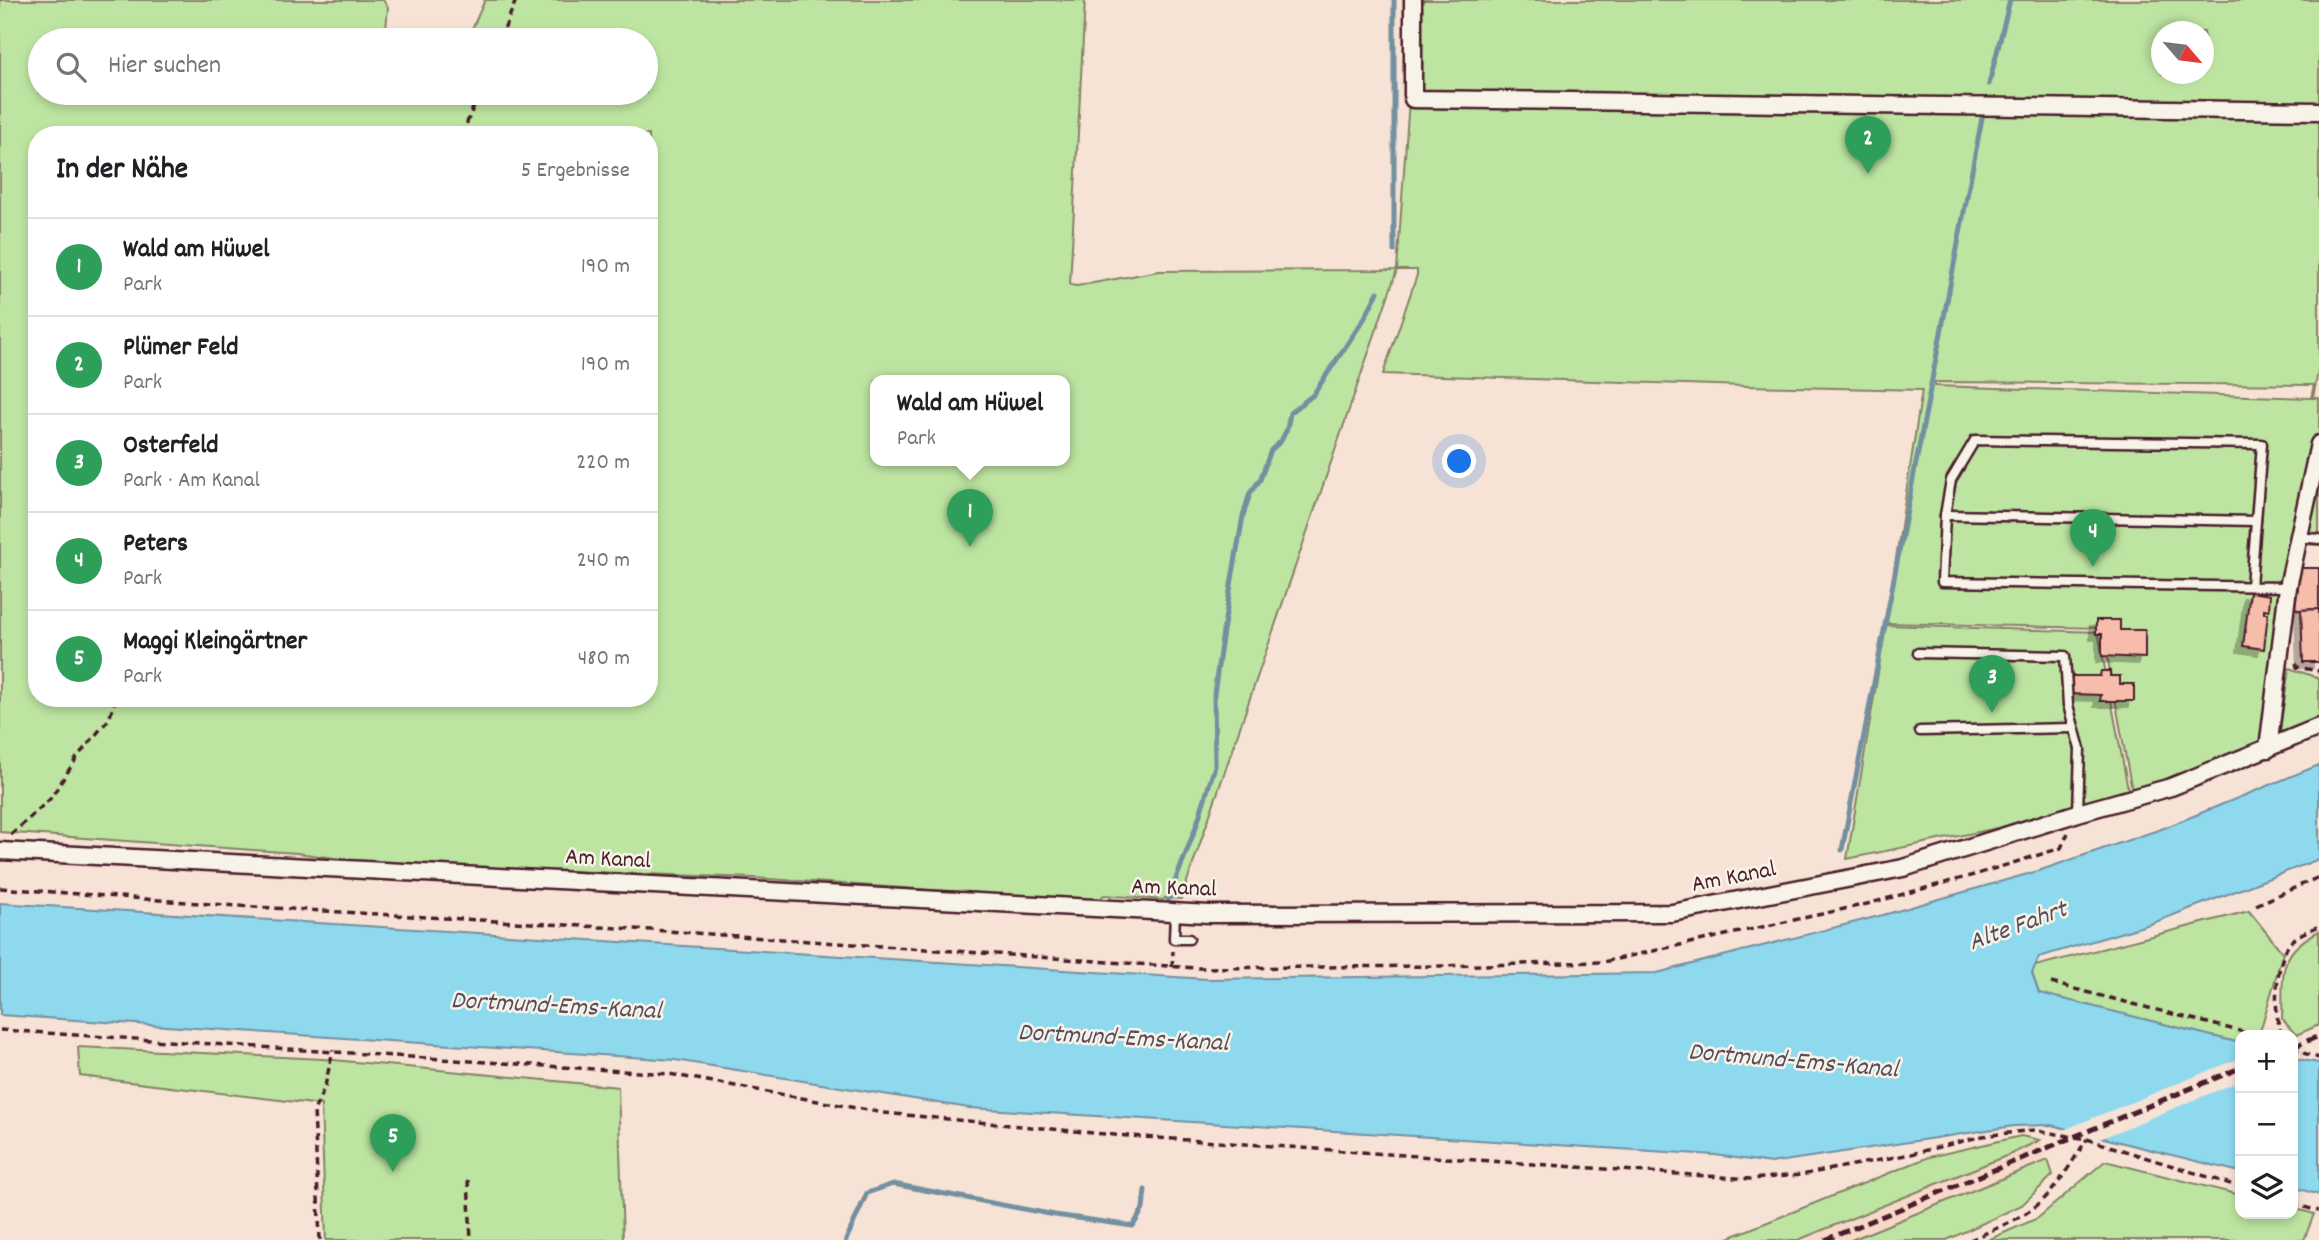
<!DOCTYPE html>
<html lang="de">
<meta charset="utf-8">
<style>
body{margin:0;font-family:Dekko,sans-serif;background:#f2f2f2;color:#202124}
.controls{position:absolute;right:21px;bottom:21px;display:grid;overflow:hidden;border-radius:14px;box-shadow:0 4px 10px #0003}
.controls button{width:63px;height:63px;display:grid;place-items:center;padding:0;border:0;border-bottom:2px solid #e0e0e0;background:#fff;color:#202124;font:35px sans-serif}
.compass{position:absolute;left:2151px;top:21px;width:63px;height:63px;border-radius:50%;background:#fff;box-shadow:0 4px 10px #0003;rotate:118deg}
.you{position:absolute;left:1460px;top:462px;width:24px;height:24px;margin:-18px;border:5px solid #fff;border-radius:50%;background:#1a73e8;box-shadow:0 0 0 10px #1a73e833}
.badge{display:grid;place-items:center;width:46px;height:46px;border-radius:50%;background:#d1495b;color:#fff;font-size:23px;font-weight:700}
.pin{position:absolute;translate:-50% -58px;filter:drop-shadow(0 2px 4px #0008)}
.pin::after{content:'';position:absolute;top:37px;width:24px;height:21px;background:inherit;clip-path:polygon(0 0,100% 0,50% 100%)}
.popup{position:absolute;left:870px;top:375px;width:200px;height:91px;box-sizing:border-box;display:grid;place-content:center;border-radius:14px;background:#fff;filter:drop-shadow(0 2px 5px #0005);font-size:23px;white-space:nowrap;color:#757577}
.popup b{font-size:26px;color:#202124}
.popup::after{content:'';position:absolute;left:50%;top:100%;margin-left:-14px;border:14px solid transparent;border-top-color:#fff}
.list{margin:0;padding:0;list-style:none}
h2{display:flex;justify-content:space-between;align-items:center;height:91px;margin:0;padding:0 28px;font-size:30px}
h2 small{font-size:23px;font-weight:400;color:#757577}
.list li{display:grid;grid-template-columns:46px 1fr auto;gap:21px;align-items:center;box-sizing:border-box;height:98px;padding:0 28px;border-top:2px solid #e0e0e0}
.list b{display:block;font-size:26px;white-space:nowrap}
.list p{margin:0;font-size:23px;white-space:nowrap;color:#757577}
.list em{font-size:23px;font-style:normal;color:#757577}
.icon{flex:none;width:38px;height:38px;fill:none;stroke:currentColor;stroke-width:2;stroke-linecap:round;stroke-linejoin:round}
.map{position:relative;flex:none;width:2319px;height:1240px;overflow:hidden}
.search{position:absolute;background:#fff;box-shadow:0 4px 10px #0003;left:28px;top:28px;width:630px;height:77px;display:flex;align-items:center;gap:18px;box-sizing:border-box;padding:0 24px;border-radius:38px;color:#757577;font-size:26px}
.panel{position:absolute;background:#fff;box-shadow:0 4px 10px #0003;left:28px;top:126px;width:630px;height:581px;border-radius:28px}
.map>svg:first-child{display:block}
.built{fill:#f7d8c9}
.green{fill:#bde5a1;stroke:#848266;stroke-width:2;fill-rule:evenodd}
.water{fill:#8ed9ee;stroke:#738fa0;stroke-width:2}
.pier{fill:#f7e3d6}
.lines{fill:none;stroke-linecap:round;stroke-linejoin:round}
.stream{stroke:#738fa0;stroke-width:5}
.building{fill:#f6bdab;stroke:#4a1f2b;stroke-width:2;filter:url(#shadow)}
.service-casing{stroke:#4a1f2b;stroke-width:13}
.minor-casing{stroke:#4a1f2b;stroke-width:21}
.path{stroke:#4a1f2b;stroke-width:3.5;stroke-dasharray:7 5;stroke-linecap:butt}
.service{stroke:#f7f3e8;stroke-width:8}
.minor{stroke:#f7f3e8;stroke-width:16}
.rail{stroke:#4a1f2b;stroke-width:5;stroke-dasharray:10 5;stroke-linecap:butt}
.labels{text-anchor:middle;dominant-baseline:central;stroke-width:5;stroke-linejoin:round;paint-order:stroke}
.street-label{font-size:24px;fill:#4a1f2b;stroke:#f7f3e8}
.water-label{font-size:26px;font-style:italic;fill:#5b4e5c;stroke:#f7f3e8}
</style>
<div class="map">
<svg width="2319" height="1240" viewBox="0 0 2319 1240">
<defs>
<filter id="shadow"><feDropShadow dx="-6" dy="6" stdDeviation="0" flood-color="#0004"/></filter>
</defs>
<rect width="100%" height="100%" fill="#f7e3d6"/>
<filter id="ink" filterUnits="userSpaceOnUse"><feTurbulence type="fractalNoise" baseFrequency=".0143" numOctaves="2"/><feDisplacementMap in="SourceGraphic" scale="14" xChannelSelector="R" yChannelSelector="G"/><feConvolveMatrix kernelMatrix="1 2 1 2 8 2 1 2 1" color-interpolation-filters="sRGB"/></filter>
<g filter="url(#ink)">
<polygon class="built" points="2040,1140 2048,1160 1851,1240 1798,1240 2011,1154"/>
<g class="green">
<path d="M0,0h383l5,7 -3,33h-345v53h606v-53h-179l18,-40h600l-15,285 7,1 82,-15 238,-1 19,-270h903v367l-6,31h6v147l-23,-1 -30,204 -94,35 -40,8 -30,-163 -216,-5 36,-233 -176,-4 -363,-12 34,-99v-5h-20l-216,629 -16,-1 -2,2 -59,-5 -6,6 -345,-23 -373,-14 -83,-11 -297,-21zM2162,32h42v42h-42zM37,135h612v563h-612zM876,381h188v80h-188zM1935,382l378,3h1l-3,13 -376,-12z"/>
<polygon points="1886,625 2098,632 2129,794 2065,814 1847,859"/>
<polygon points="2289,668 2319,678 2319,717 2283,732 2280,730"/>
<polygon points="2249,911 2283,953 2259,1035 2240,1035 2240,1043 2038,993 2032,973 2035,966"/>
<path d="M2319,931v94l-23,10 -14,-16c2,-44 -7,-65 37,-88z"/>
<polygon points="78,1047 323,1059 618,1087 623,1240 326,1240 321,1105 80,1076"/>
<polygon points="2021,1136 2040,1140 2011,1154 1798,1240 1723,1240 1929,1157"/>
<polygon points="2048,1160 2053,1175 2022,1205 1947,1240 1851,1240"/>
<polygon points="2105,1161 2240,1195 2240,1214 2293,1214 2293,1208 2314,1214 2304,1240 1988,1240 2038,1218"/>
</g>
<g class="water">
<polygon points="2319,765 2319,859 2150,924 2039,957 2032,973 2039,993 2240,1043 2240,1172 2051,1125 2014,1126 1771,1163 1715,1155 969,1108 675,1060 0,1015 0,903 1207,979 1657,973 1883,915 2038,871 2164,828"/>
<polygon points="2293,1058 2319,1063 2319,1195 2293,1187"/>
</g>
<polygon class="pier" points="2240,1058 2240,1081 2097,1140 2061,1131"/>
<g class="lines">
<g class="stream">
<polyline points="1989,84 2010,0"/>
<polyline points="1394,251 1394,0"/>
<polyline points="1842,850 1982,118"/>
<polyline points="1168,900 1196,827 1215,766 1214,694 1223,631 1243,516 1250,493 1260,480 1271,450 1281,441 1287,429 1290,413 1313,395 1364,319 1378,292"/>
<polyline points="846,1240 867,1193 893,1184 1055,1215 1133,1226 1143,1209 1145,1190"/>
</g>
</g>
<g class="building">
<polygon points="2301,568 2319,568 2319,609 2298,610 2295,607"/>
<polygon points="2250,592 2270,595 2269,610 2264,609 2264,613 2268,613 2264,649 2243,646"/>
<polygon points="2319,609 2319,662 2303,662 2301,610"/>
<polygon points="2096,620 2120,620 2120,630 2145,630 2145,658 2102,656 2102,634 2096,634"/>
<polygon points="2101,671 2110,671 2110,676 2120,676 2120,684 2134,684 2134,701 2100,701 2101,695 2072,694 2072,676 2100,676"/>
</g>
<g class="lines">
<defs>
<g id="service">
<polyline points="1945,515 2256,521"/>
<polyline points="2299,537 2319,539"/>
<polyline points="2251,586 2262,444 1975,440 1951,480 1945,515 1942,582 2288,587"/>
<polyline points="1918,653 2065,656 2068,705 2080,749 2078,813"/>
<polyline points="1920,731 2074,728"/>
<polyline points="1175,912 1174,939 1189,939"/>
</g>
<g id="minor">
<polyline points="1413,0 1413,99 2319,111"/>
<polyline points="2268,749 2288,587 2319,444"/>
<polyline points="0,851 1210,914 1672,913 1903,868 2078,813 2171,787 2319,727"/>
</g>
</defs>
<use href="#service" class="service-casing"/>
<use href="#minor" class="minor-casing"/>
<g class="path">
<polyline points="500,40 516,0"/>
<polyline points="462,135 479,93"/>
<polyline points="2296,663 2297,667 2319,671"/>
<polyline points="11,835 50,799 78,756 109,719 116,698"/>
<polyline points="0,888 238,906 652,930 1196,968 1441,966 1603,962 1867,904 1974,875 2061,848 2068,833"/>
<polyline points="2256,905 2319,877"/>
<polyline points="1172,967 1173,951"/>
<polyline points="2051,983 2255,1035 2281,1033"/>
<polyline points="0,1030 669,1074 884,1113 1115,1135 1750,1179 1801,1175 1911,1154 1983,1136 2033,1130 2087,1139 2240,1187"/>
<path d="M2282,1035c-10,-20 -7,-81 12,-96 7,-6 17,-9 25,-13"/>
<polyline points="2293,1047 2300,1052 2319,1058"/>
<polyline points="468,1180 471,1240"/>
<polyline points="2293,1204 2319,1211"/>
<polyline points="320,1240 314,1111 325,1086 333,1050"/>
<path d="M1970,1240c22,-10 54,-22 72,-39 18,-17 31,-41 45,-62"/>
</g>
<use href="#service" class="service"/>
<use href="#minor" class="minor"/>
<g class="rail">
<polyline points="2293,1047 2319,1036"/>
<polyline points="1825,1240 2240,1068"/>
</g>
</g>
</g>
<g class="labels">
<g class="street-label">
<text transform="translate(608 860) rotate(3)">Am Kanal</text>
<text transform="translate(1734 878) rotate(-11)">Am Kanal</text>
<text transform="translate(1174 889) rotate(2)">Am Kanal</text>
</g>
<g class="water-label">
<text transform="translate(2018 927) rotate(-20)">Alte Fahrt</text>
<text transform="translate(556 1007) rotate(3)">Dortmund-Ems-Kanal</text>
<text transform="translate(1123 1039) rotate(3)">Dortmund-Ems-Kanal</text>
<text transform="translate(1793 1062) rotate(5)">Dortmund-Ems-Kanal</text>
</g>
</g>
</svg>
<div class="controls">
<button>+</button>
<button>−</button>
<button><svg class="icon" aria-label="layers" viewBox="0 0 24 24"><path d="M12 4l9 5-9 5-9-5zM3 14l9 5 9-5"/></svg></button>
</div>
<svg class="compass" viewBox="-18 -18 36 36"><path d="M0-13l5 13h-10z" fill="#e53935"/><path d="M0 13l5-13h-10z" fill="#757577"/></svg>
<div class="you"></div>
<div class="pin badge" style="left:970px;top:547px;background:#2e9e5b">1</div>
<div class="popup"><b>Wald am Hüwel</b>Park</div>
<div class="pin badge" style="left:1868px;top:174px;background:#2e9e5b">2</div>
<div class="pin badge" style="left:1992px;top:713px;background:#2e9e5b">3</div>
<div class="pin badge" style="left:2093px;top:567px;background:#2e9e5b">4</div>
<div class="pin badge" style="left:393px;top:1172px;background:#2e9e5b">5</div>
<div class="search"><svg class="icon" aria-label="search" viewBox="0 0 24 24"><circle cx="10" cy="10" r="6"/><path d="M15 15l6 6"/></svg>Hier suchen</div>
<section class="panel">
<h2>In der Nähe<small>5 Ergebnisse</small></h2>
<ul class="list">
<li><span class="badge" style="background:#2e9e5b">1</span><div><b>Wald am Hüwel</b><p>Park</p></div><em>190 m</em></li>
<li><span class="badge" style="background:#2e9e5b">2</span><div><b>Plümer Feld</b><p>Park</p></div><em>190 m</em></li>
<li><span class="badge" style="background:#2e9e5b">3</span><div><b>Osterfeld</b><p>Park · Am Kanal</p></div><em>220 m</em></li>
<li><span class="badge" style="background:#2e9e5b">4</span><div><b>Peters</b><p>Park</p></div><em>240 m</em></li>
<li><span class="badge" style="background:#2e9e5b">5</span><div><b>Maggi Kleingärtner</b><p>Park</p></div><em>480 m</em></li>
</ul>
</section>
</div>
